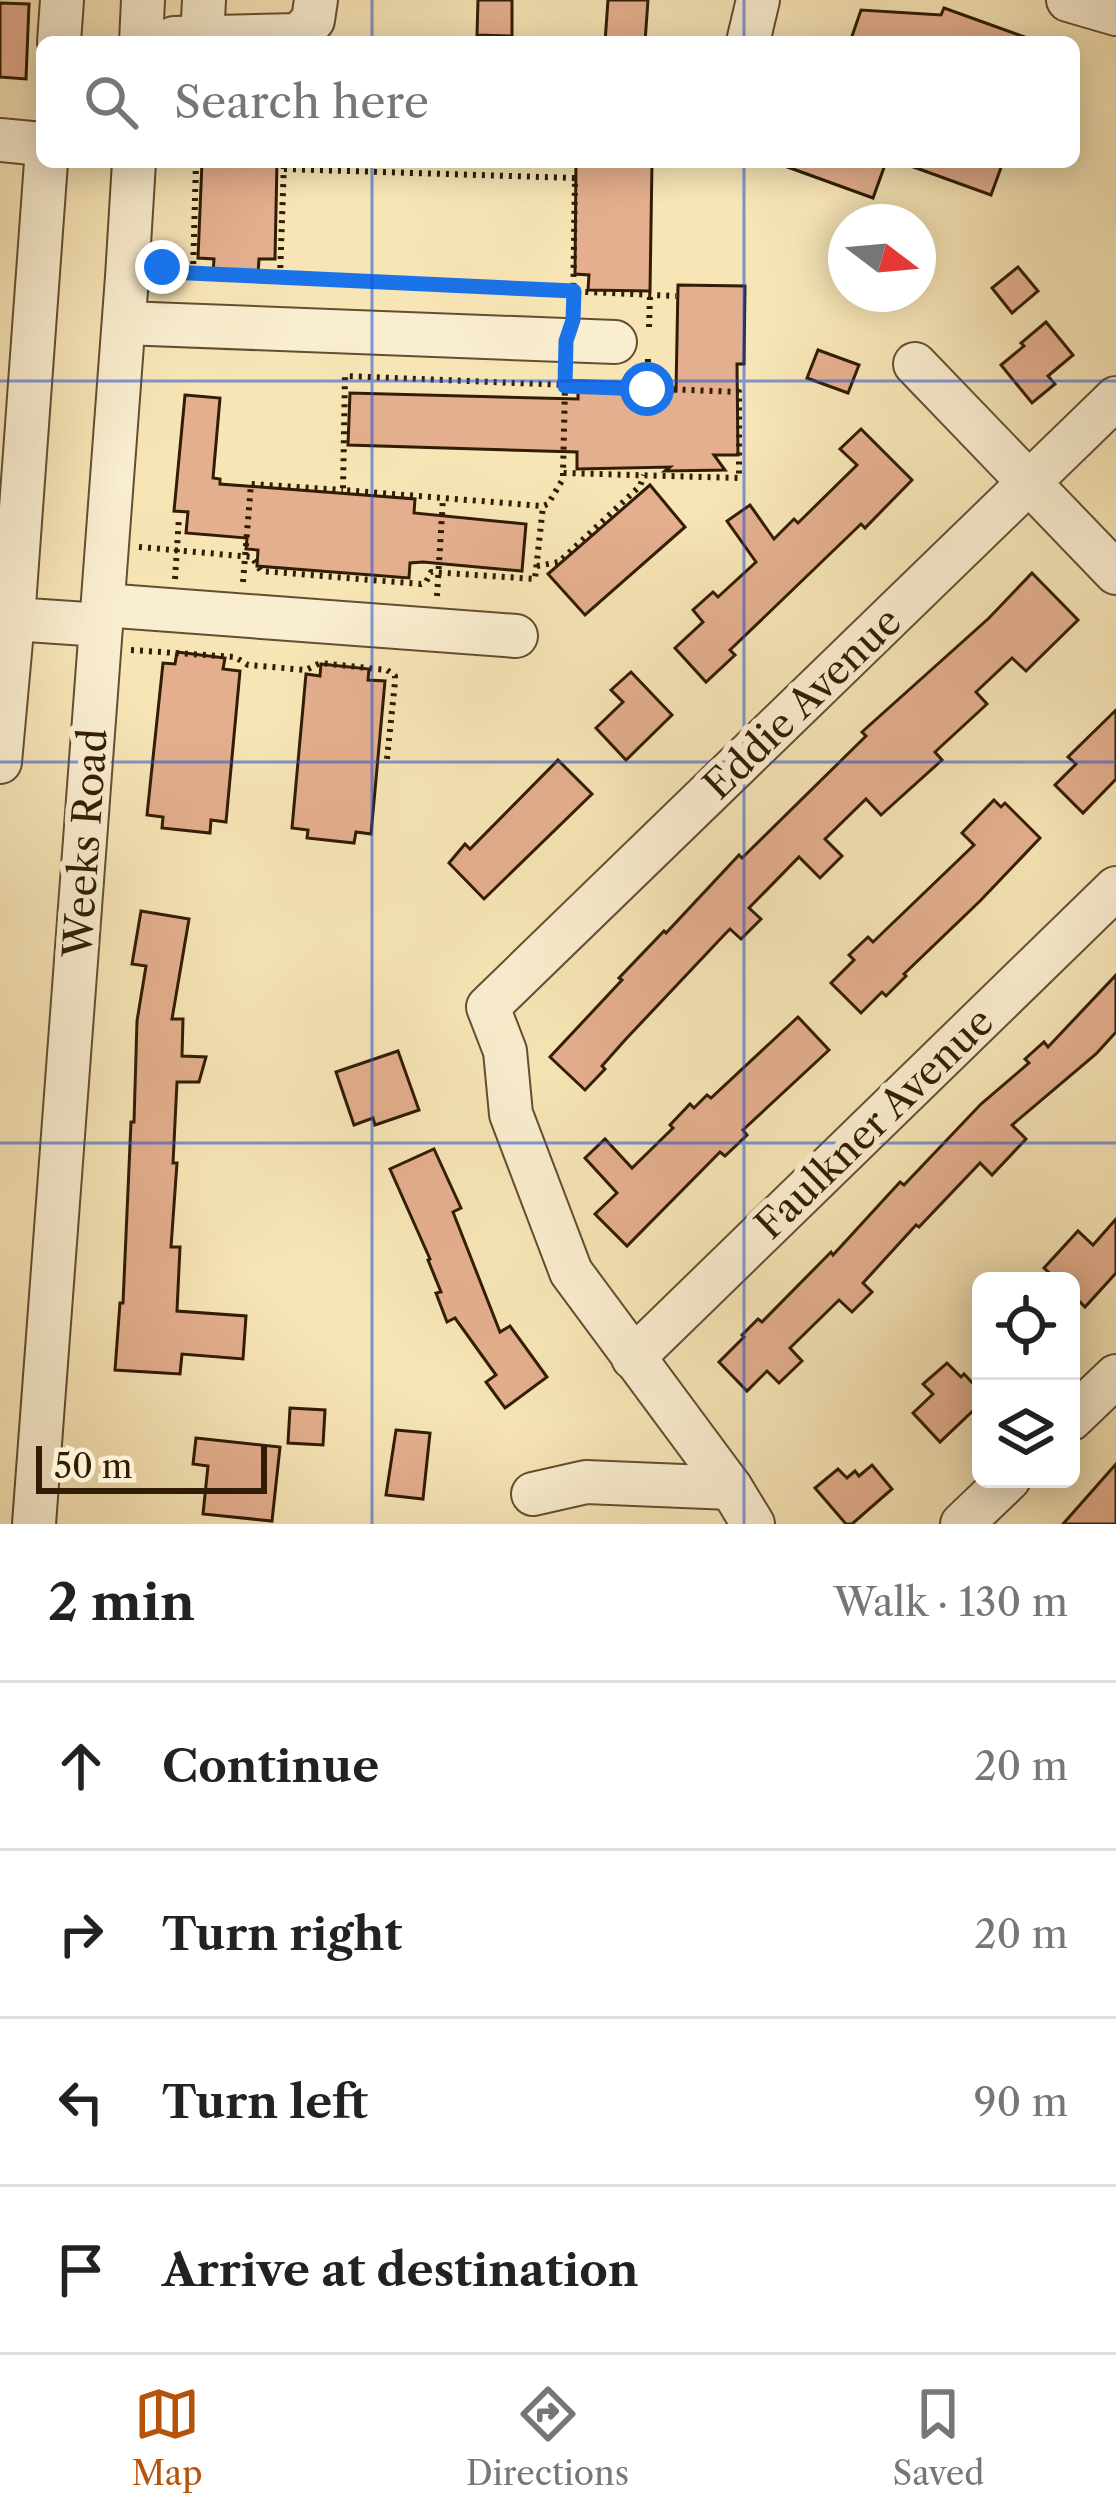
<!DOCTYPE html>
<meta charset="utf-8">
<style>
body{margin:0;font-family:"Libre Caslon Text",serif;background:#f6f6f6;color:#222}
.controls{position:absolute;right:36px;bottom:36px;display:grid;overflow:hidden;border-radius:18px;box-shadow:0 6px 30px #0003}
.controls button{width:108px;height:108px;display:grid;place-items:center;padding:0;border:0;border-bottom:3px solid #e0e0e0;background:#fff;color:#222;font:60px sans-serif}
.compass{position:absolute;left:828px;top:204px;width:108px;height:108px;border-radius:50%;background:#fff;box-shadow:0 6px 30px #0003;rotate:106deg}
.scale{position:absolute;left:36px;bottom:30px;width:231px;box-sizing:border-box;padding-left:12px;border:6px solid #321c05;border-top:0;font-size:33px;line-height:42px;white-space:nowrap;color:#321c05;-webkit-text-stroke:9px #faeed0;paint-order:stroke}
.stop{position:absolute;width:36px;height:36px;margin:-27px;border:9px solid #1a73e8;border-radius:50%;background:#fff}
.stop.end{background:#1a73e8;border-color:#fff;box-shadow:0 3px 12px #0008}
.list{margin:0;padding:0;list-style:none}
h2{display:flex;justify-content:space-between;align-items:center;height:156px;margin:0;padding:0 48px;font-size:51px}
h2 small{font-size:39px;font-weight:400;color:#767676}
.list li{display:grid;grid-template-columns:78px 1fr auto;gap:36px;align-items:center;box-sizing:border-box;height:168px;padding:0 48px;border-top:3px solid #e0e0e0}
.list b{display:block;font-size:45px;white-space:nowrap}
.list em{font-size:39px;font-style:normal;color:#767676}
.icon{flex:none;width:66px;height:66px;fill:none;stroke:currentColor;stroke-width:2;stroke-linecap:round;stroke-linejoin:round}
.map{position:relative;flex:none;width:1116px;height:1524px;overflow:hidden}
.search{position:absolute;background:#fff;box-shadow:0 6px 30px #0003;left:36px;right:36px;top:36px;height:132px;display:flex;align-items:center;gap:30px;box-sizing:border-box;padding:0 42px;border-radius:18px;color:#767676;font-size:45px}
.sheet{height:828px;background:#fff}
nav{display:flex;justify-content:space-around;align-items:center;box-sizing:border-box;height:168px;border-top:3px solid #e0e0e0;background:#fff;font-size:33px;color:#767676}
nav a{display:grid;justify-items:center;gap:6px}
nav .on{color:#b45309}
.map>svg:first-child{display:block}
.building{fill:#e4af8e;stroke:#321c05;stroke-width:3}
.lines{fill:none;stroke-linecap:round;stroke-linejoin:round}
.minor-casing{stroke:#634e31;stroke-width:46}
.path{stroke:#321c05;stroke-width:6;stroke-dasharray:3 6;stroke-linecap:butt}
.minor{stroke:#faeed0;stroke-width:42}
.route{stroke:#1a73e8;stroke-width:15}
.grid{fill:none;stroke:#1d4ed8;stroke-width:3;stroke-opacity:0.55}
.labels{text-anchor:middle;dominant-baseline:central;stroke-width:12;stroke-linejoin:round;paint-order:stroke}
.street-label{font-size:39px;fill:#321c05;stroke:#faeed0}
</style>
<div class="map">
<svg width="1116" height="1524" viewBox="0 0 1116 1524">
<rect width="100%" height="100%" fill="#f7e5b6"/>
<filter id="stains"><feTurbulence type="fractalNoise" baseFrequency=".00167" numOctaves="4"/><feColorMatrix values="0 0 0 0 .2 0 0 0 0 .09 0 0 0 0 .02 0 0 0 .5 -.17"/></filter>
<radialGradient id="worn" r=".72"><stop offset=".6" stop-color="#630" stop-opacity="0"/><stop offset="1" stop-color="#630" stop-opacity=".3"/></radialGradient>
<g class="building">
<polygon points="478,0 512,0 512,36 477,35"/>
<polygon points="608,0 648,0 645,42 605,42"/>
<polygon points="0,3 29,4 26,79 0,77"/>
<polygon points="944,8 1030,39 1029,42 850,42 861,10 941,15"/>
<polygon points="202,162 277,162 275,259 259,259 258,274 213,273 214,259 198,258"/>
<polygon points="576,162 652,162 650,291 588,290 589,275 575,274"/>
<polygon points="783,162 886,162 873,198 782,165"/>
<polygon points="909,162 1003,162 991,195 908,165"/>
<polygon points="1018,267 1038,291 1012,313 992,288"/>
<polygon points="678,285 745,286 744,364 737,364 738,455 714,455 725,470 665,471 670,467 577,469 577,452 348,445 350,393 578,399 578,392 676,391"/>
<polygon points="1046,322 1073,355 1048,376 1055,384 1032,403 1001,365 1024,346 1021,343"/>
<polygon points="818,350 859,365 848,393 807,378"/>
<polygon points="185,395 220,398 213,478 220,479 220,484 415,499 414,513 526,524 522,571 423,562 410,563 409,578 257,566 258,550 246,549 247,538 186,533 188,512 174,511"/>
<polygon points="861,429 912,480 865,528 861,524 730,650 735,655 706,682 675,648 703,622 693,610 713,592 718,597 756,562 727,521 750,505 774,539 794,519 798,523 857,465 840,449"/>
<polygon points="650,485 685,527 585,615 548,574"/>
<polygon points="1032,573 1078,620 1026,671 1012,658 976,692 987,704 935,752 942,760 881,815 866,799 825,839 842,856 820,878 799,857 749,908 761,919 741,939 730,929 725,934 625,1040 602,1066 605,1069 585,1090 550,1057 622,980 619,978 664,931 666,933 739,855 742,858 866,736 862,732 989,618"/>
<polygon points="177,652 225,658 223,669 240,671 226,822 211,820 210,833 162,828 163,817 147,815 163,663 175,664"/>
<polygon points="321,664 369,669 368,680 385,681 371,834 356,832 354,843 307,838 308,830 292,828 306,674 320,676"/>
<polygon points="631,672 672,715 626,760 596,728 623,702 611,690"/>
<polygon points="1116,710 1116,779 1083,813 1055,785 1076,764 1068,757"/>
<polygon points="558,760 592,794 484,899 449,863 465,844 470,849"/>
<polygon points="994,800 1001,807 1005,803 1040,838 980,901 904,974 906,976 886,996 882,992 861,1013 831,983 854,960 849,955 868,937 873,942 974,845 962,833"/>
<polygon points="141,911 189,919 172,1019 183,1019 182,1056 206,1057 199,1082 177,1082 173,1163 177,1163 171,1247 180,1247 177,1311 246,1316 243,1359 182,1354 180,1374 115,1370 120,1303 123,1303 131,1122 134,1122 137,1021 146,966 132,964"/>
<polygon points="1116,975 1116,1032 1096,1054 1012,1125 1026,1139 992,1175 980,1163 919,1227 916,1225 863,1283 872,1292 852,1312 839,1300 790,1348 802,1361 779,1383 767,1371 747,1391 719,1362 744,1337 742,1335 758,1319 762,1322 831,1252 833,1255 900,1182 904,1185 981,1104 1029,1063 1025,1059 1044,1042 1048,1047"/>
<polygon points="798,1017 829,1050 743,1130 747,1135 725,1156 720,1152 627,1246 595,1214 617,1193 585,1158 605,1139 632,1168 673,1128 670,1125 690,1104 694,1108 707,1095 711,1098"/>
<polygon points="398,1051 419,1110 375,1125 373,1118 354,1125 336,1072"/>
<polygon points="434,1149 461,1208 453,1212 500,1332 510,1326 547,1377 505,1408 486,1382 496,1375 455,1318 447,1322 436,1293 441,1292 428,1260 430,1259 390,1169"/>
<polygon points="1116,1219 1116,1273 1085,1307 1071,1293 1071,1281 1058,1281 1044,1268 1078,1231 1093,1245"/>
<polygon points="947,1363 961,1377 964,1374 981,1392 981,1403 940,1442 913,1413 933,1394 923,1384"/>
<polygon points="290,1408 325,1410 323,1445 288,1443"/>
<polygon points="396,1430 430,1433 423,1499 386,1495"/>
<polygon points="196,1438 280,1447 272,1521 203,1514 208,1466 193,1464"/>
<polygon points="1116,1464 1116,1524 1063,1524"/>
<polygon points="872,1465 892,1489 852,1524 846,1524 815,1488 838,1469 847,1478 855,1471 859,1476"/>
</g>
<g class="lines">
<defs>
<g id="minor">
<polyline points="1068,0 1116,14"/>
<polyline points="202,38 204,0"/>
<polyline points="59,42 62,0"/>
<polyline points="141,42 143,0"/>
<polyline points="165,42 174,38 299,35 313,20 316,0"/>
<polyline points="748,42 758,0"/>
<polyline points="0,140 42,144"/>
<polyline points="46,162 13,619 101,625"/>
<polyline points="124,323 615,342"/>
<polyline points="915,364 1116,573"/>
<polyline points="103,605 516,636"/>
<polyline points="0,762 13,619"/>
<polyline points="633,1358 1116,888"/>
<polyline points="1071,1419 1116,1376"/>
<polyline points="533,1494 586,1482 731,1488"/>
<polyline points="34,1524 127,277 134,162"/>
<polyline points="753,1524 731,1488 571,1272 511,1114 505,1051 488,1007 1116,398"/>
<polyline points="962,1524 1009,1479"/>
</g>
</defs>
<use href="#minor" class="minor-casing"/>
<g class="path">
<polyline points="284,169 575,178 573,309"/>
<polyline points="164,268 170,272 211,275 676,296"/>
<polyline points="193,273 196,162"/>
<polyline points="280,277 284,162"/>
<polyline points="649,327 650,295"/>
<polyline points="647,389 648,358"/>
<polyline points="563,473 563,479 548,504 543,506 343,490 345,376 739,392 739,478 563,473 565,387 565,375"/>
<polyline points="139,547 252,557 261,571 421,584 426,582 431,572 535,579 543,506"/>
<polyline points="537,566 559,562 640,486 644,475"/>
<polyline points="175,579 179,517"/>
<polyline points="243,582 251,484 343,490"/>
<polyline points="437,596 443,498"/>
<polyline points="131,650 235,657 248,665 306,670 320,663 387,670 395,676 395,682 387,759"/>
</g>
<use href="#minor" class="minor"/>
</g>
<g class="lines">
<polyline class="route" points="162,267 170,272 211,274 574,291 573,320 566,341 565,386 647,389"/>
</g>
<path class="grid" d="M372,0v42M744,0v42M372,162v1362M744,162v1362M0,381h1116M0,762h1116M0,1143h1116"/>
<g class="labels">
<g class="street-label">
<text transform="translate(802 703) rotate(-44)">Eddie Avenue</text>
<text transform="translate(85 843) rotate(-86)">Weeks Road</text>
<text transform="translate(874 1123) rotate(-44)">Faulkner Avenue</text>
</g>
</g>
<rect width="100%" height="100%" filter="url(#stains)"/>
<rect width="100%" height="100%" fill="url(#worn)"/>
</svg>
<div class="controls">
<button><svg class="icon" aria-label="locate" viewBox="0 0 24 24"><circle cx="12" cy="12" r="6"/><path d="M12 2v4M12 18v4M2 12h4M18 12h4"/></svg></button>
<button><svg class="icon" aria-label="layers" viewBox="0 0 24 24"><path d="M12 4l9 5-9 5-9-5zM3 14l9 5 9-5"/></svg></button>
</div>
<svg class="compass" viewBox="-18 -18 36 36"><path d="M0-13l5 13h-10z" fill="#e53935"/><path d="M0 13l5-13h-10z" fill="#767676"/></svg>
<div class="scale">50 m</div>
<div class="stop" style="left:647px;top:389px"></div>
<div class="stop end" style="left:162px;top:267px"></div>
<div class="search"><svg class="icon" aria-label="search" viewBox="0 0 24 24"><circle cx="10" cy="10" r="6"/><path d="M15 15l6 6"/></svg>Search here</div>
</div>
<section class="sheet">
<h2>2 min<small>Walk · 130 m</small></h2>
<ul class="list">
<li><svg class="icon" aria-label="ahead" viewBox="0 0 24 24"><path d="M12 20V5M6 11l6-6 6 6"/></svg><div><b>Continue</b></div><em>20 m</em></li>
<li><svg class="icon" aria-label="right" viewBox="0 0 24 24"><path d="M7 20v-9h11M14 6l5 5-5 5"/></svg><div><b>Turn right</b></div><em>20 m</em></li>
<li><svg class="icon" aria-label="left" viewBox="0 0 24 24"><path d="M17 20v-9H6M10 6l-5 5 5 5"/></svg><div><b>Turn left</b></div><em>90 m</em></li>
<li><svg class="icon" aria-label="arrive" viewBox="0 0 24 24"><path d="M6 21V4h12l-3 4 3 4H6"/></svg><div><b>Arrive at destination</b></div></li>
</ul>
</section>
<nav>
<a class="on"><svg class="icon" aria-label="map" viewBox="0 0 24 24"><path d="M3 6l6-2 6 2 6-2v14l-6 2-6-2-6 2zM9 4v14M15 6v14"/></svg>Map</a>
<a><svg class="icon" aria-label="directions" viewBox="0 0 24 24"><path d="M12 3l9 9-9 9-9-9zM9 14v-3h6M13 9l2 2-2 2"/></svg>Directions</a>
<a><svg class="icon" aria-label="saved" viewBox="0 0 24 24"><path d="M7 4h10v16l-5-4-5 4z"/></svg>Saved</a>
</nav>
